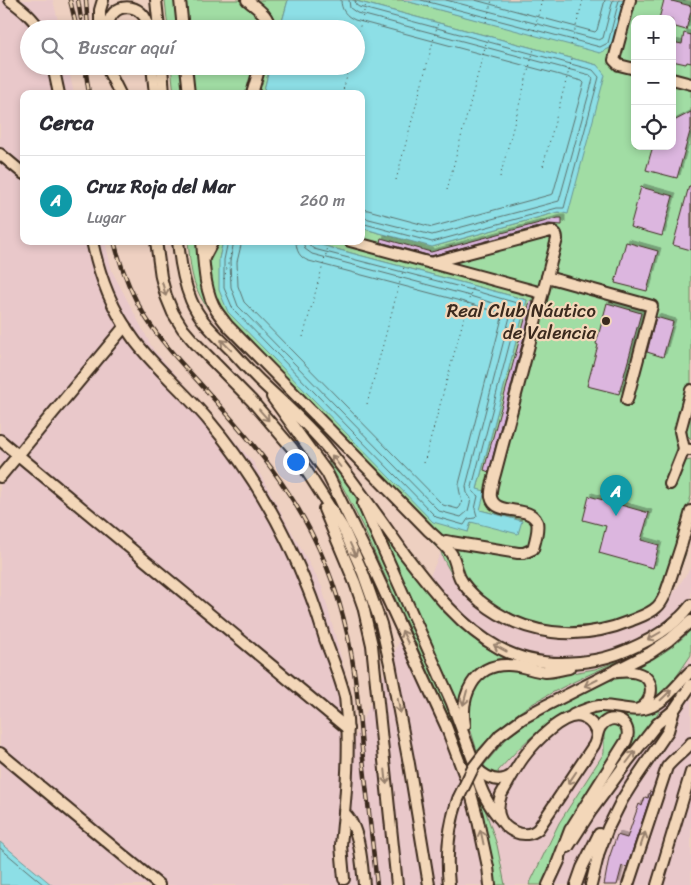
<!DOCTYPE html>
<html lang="es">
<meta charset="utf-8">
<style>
body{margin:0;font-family:Sriracha,sans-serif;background:#f2f2f3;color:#2b2b33}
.controls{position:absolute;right:15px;top:15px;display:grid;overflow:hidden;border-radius:10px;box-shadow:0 2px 8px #0003}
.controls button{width:45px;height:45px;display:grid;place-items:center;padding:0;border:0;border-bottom:1px solid #e1e1e2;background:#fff;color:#2b2b33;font:25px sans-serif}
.you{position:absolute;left:295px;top:461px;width:18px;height:18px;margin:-12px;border:4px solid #fff;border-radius:50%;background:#1a73e8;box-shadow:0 0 0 8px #1a73e833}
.badge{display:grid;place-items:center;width:32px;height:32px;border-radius:50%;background:#111827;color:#fff;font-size:16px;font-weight:700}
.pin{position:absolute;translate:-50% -41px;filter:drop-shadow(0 1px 2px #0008)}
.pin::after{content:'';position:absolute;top:26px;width:18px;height:15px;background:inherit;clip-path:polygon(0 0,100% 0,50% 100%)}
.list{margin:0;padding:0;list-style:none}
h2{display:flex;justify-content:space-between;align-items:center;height:65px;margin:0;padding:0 20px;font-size:21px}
h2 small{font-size:16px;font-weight:400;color:#7c7c81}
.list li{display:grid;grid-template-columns:32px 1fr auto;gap:15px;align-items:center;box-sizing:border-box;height:90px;padding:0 20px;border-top:1px solid #e1e1e2}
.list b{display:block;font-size:19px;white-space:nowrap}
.list p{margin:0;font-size:16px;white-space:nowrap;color:#7c7c81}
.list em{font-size:16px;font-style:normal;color:#7c7c81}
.icon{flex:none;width:28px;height:28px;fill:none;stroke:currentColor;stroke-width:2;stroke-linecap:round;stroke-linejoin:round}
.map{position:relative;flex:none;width:691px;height:885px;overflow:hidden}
.search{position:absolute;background:#fff;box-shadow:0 2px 8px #0003;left:20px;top:20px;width:345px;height:55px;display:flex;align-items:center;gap:12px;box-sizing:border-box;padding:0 18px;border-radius:28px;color:#7c7c81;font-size:19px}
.panel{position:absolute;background:#fff;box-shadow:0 2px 8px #0003;left:20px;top:90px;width:345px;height:155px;border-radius:10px}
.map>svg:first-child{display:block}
.built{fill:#e9c8ca}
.green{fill:#a1dda4;stroke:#6e8461;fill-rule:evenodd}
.water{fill:#8ddfe6;stroke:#6c9796}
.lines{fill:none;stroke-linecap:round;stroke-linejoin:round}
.shore{stroke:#5c726e;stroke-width:1}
.building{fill:#dcb6df;stroke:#3b2a1e;filter:url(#shadow)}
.minor-casing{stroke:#3b2a1e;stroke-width:14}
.path{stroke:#3b2a1e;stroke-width:1;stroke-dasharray:1 4;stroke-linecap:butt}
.minor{stroke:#f3d7b9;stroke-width:10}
.rail-casing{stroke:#3b2a1e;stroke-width:4.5}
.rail{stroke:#f3d7b9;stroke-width:2.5;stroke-dasharray:8;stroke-linecap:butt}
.minor-bridge-casing{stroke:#3b2a1e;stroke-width:14;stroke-linecap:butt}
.minor-bridge{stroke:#f3d7b9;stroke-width:10}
.oneway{stroke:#97806c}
.poi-dot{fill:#3b2a1e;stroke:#f3d7b9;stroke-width:2}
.labels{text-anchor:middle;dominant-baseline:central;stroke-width:4.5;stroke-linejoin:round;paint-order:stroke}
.poi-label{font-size:19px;fill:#3b2a1e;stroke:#f3d7b9;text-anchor:end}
</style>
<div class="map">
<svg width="691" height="885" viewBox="0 0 691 885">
<defs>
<filter id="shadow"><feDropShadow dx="3" dy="-3" stdDeviation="0" flood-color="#0004"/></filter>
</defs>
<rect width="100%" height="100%" fill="#eed0c1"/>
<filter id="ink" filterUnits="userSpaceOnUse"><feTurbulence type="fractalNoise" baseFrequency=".02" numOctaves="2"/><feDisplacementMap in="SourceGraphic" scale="10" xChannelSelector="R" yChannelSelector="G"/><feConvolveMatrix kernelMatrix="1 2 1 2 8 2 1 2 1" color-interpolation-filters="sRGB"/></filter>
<g filter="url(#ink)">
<polygon class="built" points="0,0 53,0 60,29 29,29 29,66 68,66 74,94 24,94 24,241 105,241 112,271 153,349 254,463 322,587 345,672 352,743 441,552 444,560 480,608 488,614 496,619 521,630 547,636 560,638 574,638 645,620 662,611 691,567 691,885 52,885 0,842"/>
<g class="green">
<polygon points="165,0 288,0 280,29 168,29"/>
<path d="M352,0h50l198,52 12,-5 13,-47h66v439l-4,-4v-7l-11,-3 -2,8 9,30 3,-2 5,-1v36l-15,53 10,4 -19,51c-2,2 -3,4 -4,6 -9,9 -34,14 -46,17 -15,4 -30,10 -45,11 -14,1 -28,-1 -41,-5 -39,-11 -68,-35 -86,-71 -2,-3 -3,-7 -4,-10l-217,-223c-14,-16 -28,-34 -32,-56 -2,-10 -3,-21 -4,-32h35l-4,18 249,273 3,-10 51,-2 -43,-10 -2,-21 50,-189 -221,-59h55v-13l71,19 126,-35 10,1 29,-148zM635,19h37v127h-37z"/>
<polygon points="171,66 270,66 263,94 174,94"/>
<polygon points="328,461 345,481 355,496 447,698 469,763 468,765 458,737 363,527 346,493"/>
<path d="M382,533l51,64 21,24 14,13 13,11 28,16 -28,9 -21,43c-13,-34 -27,-67 -42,-100 -12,-26 -26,-53 -36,-80z"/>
<path d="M691,630v25l-21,31 -11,11c-2,-4 -2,-7 -3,-12 -2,-10 -8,-14 -16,-18l-1,-1c20,-9 37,-21 52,-36z"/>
<path d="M619,661c-37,17 -76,33 -109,58 -12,9 -23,21 -33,32l-11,-36 3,-18 12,-18 9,-6 11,-4h11l49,6 34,-6z"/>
<path d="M622,678c6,0 13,-1 18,3 8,5 7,18 -1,23 -9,5 -35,-1 -46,-1 -13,0 -24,8 -35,15 -7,5 -15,9 -22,15 -14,11 -26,25 -38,38l1,3c-7,3 -12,-3 -15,-9l23,-27 13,-10 16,-10 72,-37z"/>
<path d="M663,706l-46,63 -3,1v-4l16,-22 3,-6v-9l-6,-12 -5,-2 -11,-1 -7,2 -6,6 -8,-8c18,-5 37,4 55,0 6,-1 13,-5 18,-8z"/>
<path d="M608,725c9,0 16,2 15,13l-59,99 -22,48h-13l30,-62 45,-70v-25z"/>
<polygon points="475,780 497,845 505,885 496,885 494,871 474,782"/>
</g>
<g class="water">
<polygon points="288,0 352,0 597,65 605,75 568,214 558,212 432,247 361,228 361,94 263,94 270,66 356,66 356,29 280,29"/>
<polygon points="402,0 625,0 612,47 600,53"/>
<polygon points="223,241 306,241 527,300 477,489 485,491 480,510 522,521 518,534 471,522 468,532 433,522 228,312 219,290 219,259"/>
<polygon points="0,842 52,885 0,885"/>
</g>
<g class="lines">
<g class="shore">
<path d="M341,0c0,10 5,16 14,20l227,61 2,2 -31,111 -121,33 -64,-17 -7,-1"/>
<polyline points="349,0 350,8 357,13 590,75 593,79 559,201 432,235 361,217"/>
<polyline points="355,0 356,5 359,7 593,70 599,77 564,208 557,208 432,242 361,223"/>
<polyline points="421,0 600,47 608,43 619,0"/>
<polyline points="446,0 599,40 603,38 613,0"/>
<polyline points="475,0 595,32 597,30 605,0"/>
<polyline points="228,241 224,260 224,288 233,309 436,517 464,525 468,519 475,518 477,516 475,509 478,496 473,492 472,487 520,304 472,290 314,249 310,246 309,241"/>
<polyline points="234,241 230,261 231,287 238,306 439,511 461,517 468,511 471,499 467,493 466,486 512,309 470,296 312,254 305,249 303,241"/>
<path d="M242,241l-5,21 1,24 6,16 199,203 15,4c8,-7 0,-15 1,-25l44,-170 -35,-11 -159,-42c-9,-3 -13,-10 -13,-20"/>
<polyline points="0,848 44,885"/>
</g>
</g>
<g class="building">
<polygon points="664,0 668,0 691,6 691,11 686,30 672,26 672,19 659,19"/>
<polygon points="684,33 691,35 691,63 687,62 686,64 672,61 672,42 682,44"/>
<polygon points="691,112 691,128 677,178 646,170 653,146 672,146 672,122"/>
<polygon points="689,186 691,186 691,250 673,245"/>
<polygon points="641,187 673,196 662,236 630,227"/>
<polygon points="558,218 562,218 562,225 549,224 431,256 380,242 381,238 431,252"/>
<polygon points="626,242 658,251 647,291 615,283"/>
<polygon points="530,301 533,302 489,472 484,470"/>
<polygon points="607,303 641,313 619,394 587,386 598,345 596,344"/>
<polygon points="656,317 673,322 663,357 647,352"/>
<polygon points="589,496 649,513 641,540 659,545 653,568 599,553 606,526 583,520"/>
<polygon points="650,791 652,792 627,867 622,866 617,885 604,885 609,858 617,835 627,838 639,804 642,806 645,797 648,798"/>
</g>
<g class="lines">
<defs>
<g id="minor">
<path d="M10,0c10,8 23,17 29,29"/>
<polyline points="156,0 159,29"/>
<polyline points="180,0 183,29"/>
<path d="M247,0c8,7 24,16 22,29"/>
<polyline points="630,0 614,60 619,65 635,69"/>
<polyline points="100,29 100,10 103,0"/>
<path d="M108,29c0,-29 37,-29 41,0"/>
<polyline points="53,66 59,94"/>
<polyline points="106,66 120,94"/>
<polyline points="152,66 155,94"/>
<polyline points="162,66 164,94"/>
<polyline points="186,66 189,94"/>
<polyline points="672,79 691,84"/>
<polyline points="252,94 260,66"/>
<polyline points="0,154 24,174"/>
<path d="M92,241c8,37 20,69 43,100 22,29 51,52 74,80 43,51 75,107 99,168 7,17 12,34 17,50 7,19 15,38 20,58 1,7 1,15 2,22 2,32 0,63 -3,94 16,13 18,52 20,72"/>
<polyline points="156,241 161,277 166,296 173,313 183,329 195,343 252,401 292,448 343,528 363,573 381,624 390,664 409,764 429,885"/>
<path d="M178,241c2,20 5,40 13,59 8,20 25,35 40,50 9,10 18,20 28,30 24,23 49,44 69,69 27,34 51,69 76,104 27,35 56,74 95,95 30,16 63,18 96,12 27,-5 63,-22 83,-41 5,-4 9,-9 13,-14"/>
<path d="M202,241c2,23 2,49 14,69 4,6 8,11 12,16l201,205c8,7 16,14 22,22 5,8 5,17 9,25 4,8 13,17 20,23 43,35 99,41 150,20 9,-4 20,-7 27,-14 7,-6 10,-18 13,-27 8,-23 15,-46 21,-69"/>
<polyline points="350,241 542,293"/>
<polyline points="204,258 213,241"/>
<path d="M430,263l121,-32c4,1 6,3 6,8l-62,235c-2,7 -5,16 -4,23 4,20 39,7 46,25 2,7 -2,20 -4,27l-9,4h-6l-67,-11 -5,-1 -3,3"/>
<polyline points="547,277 652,306 627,400"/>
<polyline points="272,397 327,473 367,554 446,726 470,790 477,816 488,867 490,885"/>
<polyline points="0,440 348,729"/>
<polyline points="684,449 680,431 691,390"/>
<polyline points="0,477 125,326"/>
<polyline points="670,484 684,449 690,450"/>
<path d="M363,504l89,199 24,65c2,19 11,35 23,50"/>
<polyline points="324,509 355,583 363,606 372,645 397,885"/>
<path d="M617,672c8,-1 19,-1 27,4 12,9 7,27 -5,33"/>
<path d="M573,715c8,-4 16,-8 26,-9 19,-1 35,9 54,0 15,-7 26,-24 38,-35"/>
<path d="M465,725c-5,-29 9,-61 43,-60 13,0 25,6 38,7 8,0 16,-3 23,-4"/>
<polyline points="0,753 159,885"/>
<polyline points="483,755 500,735 523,718 547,705 650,653 669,640 691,621"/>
<path d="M476,768c10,10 23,17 36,7"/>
<polyline points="568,847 591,811 627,762 657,724 674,710 691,685"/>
<path d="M557,864l13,-34 56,-89c8,-18 -14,-30 -25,-15 -4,5 -4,13 -7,19l-56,84c-13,12 -35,1 -39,-14 -2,-7 0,-14 2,-20 7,-12 14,-26 22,-37 10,-14 43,-50 61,-40 8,4 12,10 13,18"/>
<polyline points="344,879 341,845 344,813"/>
<path d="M449,885c-3,-30 -1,-58 9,-86"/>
<polyline points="548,885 560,859"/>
<polyline points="576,885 582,868 599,834"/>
<polyline points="591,885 599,852 608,828 622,800 632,784 668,731 674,710"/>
<path d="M628,885l39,-118c7,-9 17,-15 24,-24"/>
<polyline points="657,885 691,772"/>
</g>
</defs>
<use href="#minor" class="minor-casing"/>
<g class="path">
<polyline points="428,7 430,0"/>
<polyline points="486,22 492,0"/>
<polyline points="533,35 542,0"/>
<polyline points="356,41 366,4"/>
<polyline points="571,45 583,0"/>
<polyline points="342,94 350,66"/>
<polyline points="543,166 572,59"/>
<polyline points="500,177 534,49"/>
<polyline points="396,180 438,23"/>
<polyline points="447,190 488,36"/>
<polyline points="224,279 234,241"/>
<polyline points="303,337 328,247"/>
<polyline points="367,404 404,267"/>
<polyline points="424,463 473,285"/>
</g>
<use href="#minor" class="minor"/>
<defs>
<g id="rail">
<polyline points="70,0 77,29"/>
<polyline points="78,0 81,19"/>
<polyline points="86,0 88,29"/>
<polyline points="85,66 89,94"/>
<path d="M114,241c7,27 17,53 32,77 14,22 32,42 50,61 33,37 66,73 93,115 28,43 48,92 59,143 8,37 11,75 14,112 5,46 10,91 15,136"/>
</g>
</defs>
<use href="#rail" class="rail-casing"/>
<use href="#rail" class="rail"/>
<defs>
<polyline id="minor-bridge" points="458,799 473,768 483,755"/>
</defs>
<use href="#minor-bridge" class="minor-bridge-casing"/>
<use href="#minor-bridge" class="minor-bridge"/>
</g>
<defs><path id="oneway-shaft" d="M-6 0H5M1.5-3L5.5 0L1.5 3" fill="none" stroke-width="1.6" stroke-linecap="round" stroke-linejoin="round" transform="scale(1.25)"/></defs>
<g class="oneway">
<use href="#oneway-shaft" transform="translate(164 289) rotate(75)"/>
<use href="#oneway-shaft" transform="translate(226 345) rotate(-134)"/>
<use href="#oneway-shaft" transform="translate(264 415) rotate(49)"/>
<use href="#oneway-shaft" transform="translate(336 461) rotate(-127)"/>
<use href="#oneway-shaft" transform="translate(353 550) rotate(66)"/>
<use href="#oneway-shaft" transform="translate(654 636) rotate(150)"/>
<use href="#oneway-shaft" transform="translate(405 637) rotate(-115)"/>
<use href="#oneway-shaft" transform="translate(500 648) rotate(-152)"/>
<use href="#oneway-shaft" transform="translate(591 683) rotate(154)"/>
<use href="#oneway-shaft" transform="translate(666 695) rotate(-44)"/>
<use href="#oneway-shaft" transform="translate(465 698) rotate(105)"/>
<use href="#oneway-shaft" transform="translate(399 706) rotate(80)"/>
<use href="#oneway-shaft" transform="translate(631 757) rotate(-53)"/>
<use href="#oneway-shaft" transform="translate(386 777) rotate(84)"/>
<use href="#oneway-shaft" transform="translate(572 778) rotate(124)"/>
<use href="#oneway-shaft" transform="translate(482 837) rotate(-102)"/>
<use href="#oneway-shaft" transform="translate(643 839) rotate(-72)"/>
</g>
</g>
<circle class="poi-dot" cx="606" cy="321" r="5"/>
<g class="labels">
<g class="poi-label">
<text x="596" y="310">Real Club Náutico<tspan x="596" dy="22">de Valencia</tspan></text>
</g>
</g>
</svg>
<div class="controls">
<button>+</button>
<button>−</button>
<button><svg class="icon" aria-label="locate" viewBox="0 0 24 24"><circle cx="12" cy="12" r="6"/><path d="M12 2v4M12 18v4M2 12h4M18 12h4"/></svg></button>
</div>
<div class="you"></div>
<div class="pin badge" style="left:616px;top:516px;background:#0f9aa8">A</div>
<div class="search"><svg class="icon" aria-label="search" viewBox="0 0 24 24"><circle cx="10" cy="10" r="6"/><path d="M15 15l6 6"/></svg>Buscar aquí</div>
<section class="panel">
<h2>Cerca<small></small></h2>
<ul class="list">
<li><span class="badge" style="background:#0f9aa8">A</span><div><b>Cruz Roja del Mar</b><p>Lugar</p></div><em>260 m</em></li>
</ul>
</section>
</div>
